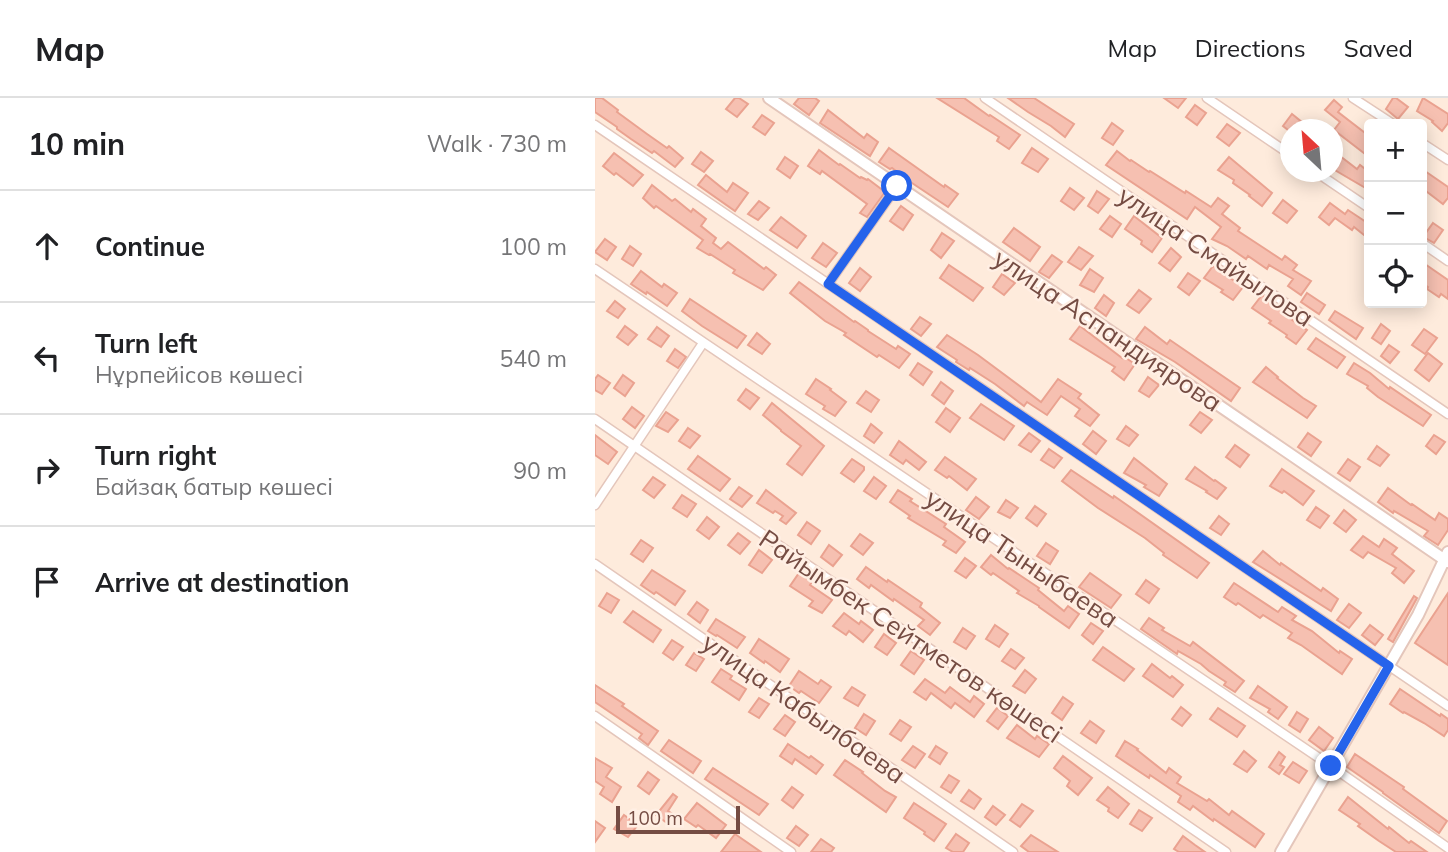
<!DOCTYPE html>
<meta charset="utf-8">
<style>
body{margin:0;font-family:Mulish,sans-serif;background:#f2f2f2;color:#202124}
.controls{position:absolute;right:21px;top:21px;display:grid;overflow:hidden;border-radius:7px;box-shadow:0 4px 18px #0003}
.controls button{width:63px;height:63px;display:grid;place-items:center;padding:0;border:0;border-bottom:2px solid #e0e0e0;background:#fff;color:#202124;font:35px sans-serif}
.compass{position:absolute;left:685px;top:21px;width:63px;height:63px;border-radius:50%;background:#fff;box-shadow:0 4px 18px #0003;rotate:334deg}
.scale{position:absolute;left:21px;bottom:18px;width:124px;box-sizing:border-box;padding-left:7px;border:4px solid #754c43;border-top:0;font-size:19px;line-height:24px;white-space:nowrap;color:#754c43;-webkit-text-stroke:5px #ffefe4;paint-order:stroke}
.stop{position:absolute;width:21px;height:21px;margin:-16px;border:5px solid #2563eb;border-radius:50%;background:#fff}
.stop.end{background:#2563eb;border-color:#fff;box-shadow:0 2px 7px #0008}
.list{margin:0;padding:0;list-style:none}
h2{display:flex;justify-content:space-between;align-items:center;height:91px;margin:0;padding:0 28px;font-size:30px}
h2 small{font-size:23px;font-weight:400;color:#757577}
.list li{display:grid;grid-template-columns:46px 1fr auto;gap:21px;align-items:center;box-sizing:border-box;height:112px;padding:0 28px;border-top:2px solid #e0e0e0}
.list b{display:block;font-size:26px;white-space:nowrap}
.list p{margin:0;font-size:23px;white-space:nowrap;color:#757577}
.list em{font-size:23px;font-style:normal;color:#757577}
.icon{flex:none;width:38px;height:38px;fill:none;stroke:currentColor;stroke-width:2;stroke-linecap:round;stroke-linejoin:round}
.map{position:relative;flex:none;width:853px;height:754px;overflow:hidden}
header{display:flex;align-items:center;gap:42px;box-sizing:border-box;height:98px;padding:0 35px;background:#fff;border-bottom:2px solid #e0e0e0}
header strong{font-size:33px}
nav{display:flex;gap:38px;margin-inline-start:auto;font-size:24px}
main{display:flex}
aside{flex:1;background:#fff}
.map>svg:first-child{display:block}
.building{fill:#f6c0b1;stroke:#eaa290;stroke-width:2}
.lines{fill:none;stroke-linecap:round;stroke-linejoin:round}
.minor-casing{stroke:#e4c6bb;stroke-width:11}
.tertiary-casing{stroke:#e4c6bb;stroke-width:14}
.minor{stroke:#fff;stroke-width:8}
.tertiary{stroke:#fff;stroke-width:10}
.route{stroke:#2563eb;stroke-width:9}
.labels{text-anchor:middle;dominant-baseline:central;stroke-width:5;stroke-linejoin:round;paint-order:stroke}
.street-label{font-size:26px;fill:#754c43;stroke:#ffefe4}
</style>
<header>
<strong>Map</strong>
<nav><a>Map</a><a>Directions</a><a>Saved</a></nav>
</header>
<main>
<aside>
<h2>10 min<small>Walk · 730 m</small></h2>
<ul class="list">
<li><svg class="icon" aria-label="ahead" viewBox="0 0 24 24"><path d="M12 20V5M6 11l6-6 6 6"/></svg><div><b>Continue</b></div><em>100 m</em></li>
<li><svg class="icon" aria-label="left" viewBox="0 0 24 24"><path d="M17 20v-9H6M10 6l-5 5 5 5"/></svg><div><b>Turn left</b><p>Нұрпейісов көшесі</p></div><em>540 m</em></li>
<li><svg class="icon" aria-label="right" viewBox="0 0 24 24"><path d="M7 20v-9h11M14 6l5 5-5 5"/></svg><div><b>Turn right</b><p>Байзақ батыр көшесі</p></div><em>90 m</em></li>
<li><svg class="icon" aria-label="arrive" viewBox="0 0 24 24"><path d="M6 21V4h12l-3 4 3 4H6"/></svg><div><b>Arrive at destination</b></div></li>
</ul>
</aside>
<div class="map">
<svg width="853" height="754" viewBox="0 0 853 754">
<rect width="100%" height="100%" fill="#feebdc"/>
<g class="building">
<polygon points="0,0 7,0 23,12 22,14 52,36 72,50 74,48 88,60 80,69 59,53 57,55 36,41 22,31 22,29 0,14"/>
<polygon points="140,0 144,0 153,6 142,19 131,11"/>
<polygon points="204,0 220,0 224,3 214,17 199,6"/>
<polygon points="342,0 369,0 394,18 395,17 425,37 414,51 402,43 404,39"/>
<polygon points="413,0 439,0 479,26 470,39 456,28 433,14"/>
<polygon points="569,0 591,0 583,10"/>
<polygon points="798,0 801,0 813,9 803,21 791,11"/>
<polygon points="828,0 853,16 853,25 847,33 837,24 838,23 822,13"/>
<polygon points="739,2 747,9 743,14 774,38 774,59 739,32 745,24 730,12"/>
<polygon points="600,7 611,15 602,27 591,19"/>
<polygon points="233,12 269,40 272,36 283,44 275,58 225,25"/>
<polygon points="697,16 708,25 702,32 693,32 688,28"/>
<polygon points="167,17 179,25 170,37 158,29"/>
<polygon points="517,25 528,33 518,47 507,40"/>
<polygon points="632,26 645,35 634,48 622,39"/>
<polygon points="294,50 349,89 350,87 363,96 353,109 314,83 297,70 295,71 284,64"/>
<polygon points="437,50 453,61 443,74 427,65"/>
<polygon points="224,52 244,67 245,66 265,80 266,79 272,82 273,81 290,94 272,119 265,115 272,106 227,73 225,76 213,68"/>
<polygon points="522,53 535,63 536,62 554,74 555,73 590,95 591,93 616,109 623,100 634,108 627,116 645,130 643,133 687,162 690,158 702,167 698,172 716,183 706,197 693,188 698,181 674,167 672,171 653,158 651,161 632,148 617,141 626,129 600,109 592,121 511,67"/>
<polygon points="106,54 118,63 109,74 97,66"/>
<polygon points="19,55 48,77 38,88 21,75 19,77 8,68"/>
<polygon points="745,58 762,71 765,67 774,74 774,92 738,71 738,67"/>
<polygon points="190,59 203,68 195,80 182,71"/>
<polygon points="634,59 677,95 667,108 654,98 655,97 638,85 639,82 623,72"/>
<polygon points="827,71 853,89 853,100 848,106 827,90"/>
<polygon points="111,77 132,94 138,85 153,95 140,113 103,87"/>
<polygon points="57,87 77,103 80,101 96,114 98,111 111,121 106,128 121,140 118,145 126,151 133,144 169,171 171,169 181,177 168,192 138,175 140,172 115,156 114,157 102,150 108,142 61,108 59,110 48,100"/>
<polygon points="475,90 489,100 479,112 466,103"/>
<polygon points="502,93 514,101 503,115 493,108"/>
<polygon points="688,102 702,113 692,125 678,115"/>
<polygon points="164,103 174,110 163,122 153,116"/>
<polygon points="735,105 750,116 753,112 774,126 774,141 759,129 757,132 740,120 734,127 724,119"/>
<polygon points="306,108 318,117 308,132 295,123"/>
<polygon points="515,118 526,126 517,139 505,131"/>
<polygon points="539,118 567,140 557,154 546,146 547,143 530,131"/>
<polygon points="186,119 211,138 202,150 175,132"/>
<polygon points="838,125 848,132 839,145 828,139"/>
<polygon points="419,130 445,149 435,163 408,144"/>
<polygon points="347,135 359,143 346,160 336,152"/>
<polygon points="10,141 21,149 12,162 0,154"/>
<polygon points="228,145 242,155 231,169 217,160"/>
<polygon points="35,148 46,156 38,168 27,161"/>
<polygon points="484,149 498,158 486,172 473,164"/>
<polygon points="576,150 586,159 575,173 564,165"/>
<polygon points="457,157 467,164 454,180 444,174"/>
<polygon points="827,164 853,182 853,201 846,196 844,199 832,191 833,189 827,185"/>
<polygon points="354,167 388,190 378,203 345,180"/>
<polygon points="618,168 648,189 638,202 626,194 628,192 609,180"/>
<polygon points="265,170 276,179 265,193 254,185"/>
<polygon points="495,171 508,180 499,194 485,187"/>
<polygon points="46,173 67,189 69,186 82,195 72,208 52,194 51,196 36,186"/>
<polygon points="593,175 605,183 594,197 583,189"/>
<polygon points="407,176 420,185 409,197 398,189"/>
<polygon points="204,184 259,224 260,223 273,232 273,233 301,251 303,248 315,256 304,270 284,257 282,259 249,237 251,235 230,223 195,195"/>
<polygon points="544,192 556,201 544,215 532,207"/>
<polygon points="712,195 730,207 724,216 706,204"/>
<polygon points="509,197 519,205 511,218 500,210"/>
<polygon points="667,197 695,217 693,219 712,232 701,246 691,239 692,237 674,225 676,223 657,210"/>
<polygon points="95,201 151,238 142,250 107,228 87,213"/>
<polygon points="20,203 30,211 23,220 12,213"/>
<polygon points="740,213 768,230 761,241 734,222"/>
<polygon points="325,219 336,226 326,238 316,231"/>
<polygon points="786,226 795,233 786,246 777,240"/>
<polygon points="30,228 42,237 33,247 22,239"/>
<polygon points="485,228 527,260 528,258 540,266 529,282 517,273 520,269 475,241"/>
<polygon points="62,229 74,238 66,249 53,241"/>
<polygon points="550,229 572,246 575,242 645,290 636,303 580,264 541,241"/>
<polygon points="829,231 842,240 830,256 817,247"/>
<polygon points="162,235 175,246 167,256 153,247"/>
<polygon points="352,237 383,257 446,304 463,281 486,296 483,300 504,317 495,328 480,318 485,311 466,298 452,317 432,304 429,308 400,286 375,270 374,272 361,264 362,262 342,249"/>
<polygon points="721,240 750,259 742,270 713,251"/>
<polygon points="794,247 804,254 795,265 786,258"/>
<polygon points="80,251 91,259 83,270 72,263"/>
<polygon points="833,255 847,266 834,283 820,272"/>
<polygon points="323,265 337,274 328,287 315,277"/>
<polygon points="759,265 775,275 794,291 795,289 836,317 828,328 783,299 772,290 773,288 752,276"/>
<polygon points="671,269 683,279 682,280 708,300 721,308 712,320 658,284"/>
<polygon points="3,277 15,285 7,296 0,292 0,281"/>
<polygon points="28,277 39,285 30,298 19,290"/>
<polygon points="553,279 564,287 554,299 544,293"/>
<polygon points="221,281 236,291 235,292 251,304 240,318 228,311 230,308 211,296"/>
<polygon points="346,284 358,293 349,306 337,297"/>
<polygon points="151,291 164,300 155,311 143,302"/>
<polygon points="271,293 284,302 276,314 262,305"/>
<polygon points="177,305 229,348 207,377 192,366 206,348 186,333 186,332 168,317"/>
<polygon points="386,306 419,328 409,342 375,320"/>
<polygon points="37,309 49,318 40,330 28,321"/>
<polygon points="351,310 365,320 355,334 341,324"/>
<polygon points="71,314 83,322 73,334 61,328"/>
<polygon points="605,314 617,322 606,335 595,327"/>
<polygon points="276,326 287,335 279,345 269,338"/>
<polygon points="531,328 543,337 534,348 522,341"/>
<polygon points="93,330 105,338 95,350 84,343"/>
<polygon points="498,333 511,343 501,356 488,346"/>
<polygon points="434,335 445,343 436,354 424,347"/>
<polygon points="713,335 726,344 716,358 703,349"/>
<polygon points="0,337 22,354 13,366 0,357"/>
<polygon points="839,337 850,344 841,356 831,348"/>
<polygon points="304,343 331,364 324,372 311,362 308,366 295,357"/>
<polygon points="640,347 654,357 645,369 631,359"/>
<polygon points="782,348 794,357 785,368 773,361"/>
<polygon points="454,351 467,360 459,370 446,362"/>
<polygon points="103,358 135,381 125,393 93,371"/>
<polygon points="350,359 381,381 372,392 354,378 352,380 340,372"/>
<polygon points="539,360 572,386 564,398 549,389 551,387 529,375"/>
<polygon points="257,361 269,369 269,372 259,384 246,375"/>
<polygon points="753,361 765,369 755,383 743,375"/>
<polygon points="600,369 619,383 620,382 631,390 622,401 611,394 612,393 591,381"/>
<polygon points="687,371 719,393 708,407 689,393 687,395 675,388"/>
<polygon points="476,372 518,400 519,398 532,407 614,465 602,480 568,457 569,455 550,440 503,410 467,383"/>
<polygon points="58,379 70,387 59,400 48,392"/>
<polygon points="279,379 291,388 281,401 269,393"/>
<polygon points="144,389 157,398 147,409 135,401"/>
<polygon points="793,390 816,407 817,406 840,422 844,415 853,421 853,432 843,447 829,438 833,433 799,413 798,415 783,404"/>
<polygon points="171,392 201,415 191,426 185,422 188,418 180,413 178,415 162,405"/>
<polygon points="303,392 317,401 315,403 351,426 349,429 370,444 361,455 348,447 351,443 313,420 315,418 295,404"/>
<polygon points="87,397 101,406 92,419 78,410"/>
<polygon points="381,399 394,409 384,421 371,412"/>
<polygon points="411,402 423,410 415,420 403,414"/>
<polygon points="440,408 451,416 442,428 431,420"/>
<polygon points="721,409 734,418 725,430 712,422"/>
<polygon points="749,412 761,422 751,434 739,425"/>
<polygon points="624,418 634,426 626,437 615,430"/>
<polygon points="112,419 124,429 114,441 102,432"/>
<polygon points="212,424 225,433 216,446 203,437"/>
<polygon points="143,435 155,444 145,456 133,447"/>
<polygon points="265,436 278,445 268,457 256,448"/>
<polygon points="768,438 784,449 789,441 802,450 797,456 819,473 809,485 797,475 801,470 773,454 768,460 756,452"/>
<polygon points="46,442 58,450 48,464 36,456"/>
<polygon points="451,445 463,453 455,466 442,458"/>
<polygon points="234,447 247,457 238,468 226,459"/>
<polygon points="164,452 177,462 167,475 154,467"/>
<polygon points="668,453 685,467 686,465 726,493 728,490 743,501 736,513 658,464"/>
<polygon points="396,457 413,471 414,470 444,490 443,492 469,513 473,508 484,516 474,530 444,509 444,508 422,495 424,493 398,475 396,477 386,469"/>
<polygon points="370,460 381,468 371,480 360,473"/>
<polygon points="271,469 292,484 293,482 327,505 325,509 345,525 335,537 323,528 329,522 299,501 298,503 276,487 274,490 262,481"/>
<polygon points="57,472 90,493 80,507 61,494 59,496 46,487"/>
<polygon points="204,475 217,484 215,487 237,502 227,515 214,508 218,503 195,488"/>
<polygon points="495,475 526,497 516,510 484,489"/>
<polygon points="551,482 564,491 554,505 541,496"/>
<polygon points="639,485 683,514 687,509 701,518 697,522 717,533 744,555 745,553 757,561 747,576 706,547 693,540 697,535 668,517 665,520 643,505 641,507 629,499"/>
<polygon points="12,495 24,502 16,515 4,508"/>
<polygon points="853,495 853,567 820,545"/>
<polygon points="819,498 822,500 798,544 793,541"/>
<polygon points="102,504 113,512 105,525 93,516"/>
<polygon points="754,506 766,515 754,530 742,522"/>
<polygon points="38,513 66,532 58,544 29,524"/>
<polygon points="249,515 264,526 266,523 278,532 268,544 254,533 251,537 238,528"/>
<polygon points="554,520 569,530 567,532 595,548 598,544 649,583 640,594 629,587 631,584 614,573 606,566 583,553 582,556 546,531"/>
<polygon points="121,521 150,539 142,550 122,537 121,538 113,533"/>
<polygon points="496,525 508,533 498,546 487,537"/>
<polygon points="400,527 413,536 404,549 391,541"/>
<polygon points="775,527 788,537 780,547 767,537"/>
<polygon points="368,530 380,538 371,551 359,544"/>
<polygon points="289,536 301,545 292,557 280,549"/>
<polygon points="164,541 194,561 185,574 170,563 169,565 155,555"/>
<polygon points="77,542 88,549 78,562 68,555"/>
<polygon points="508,549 539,571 529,583 498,562"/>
<polygon points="416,551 429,560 420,571 407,563"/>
<polygon points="316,553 329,562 319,576 306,567"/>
<polygon points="99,555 109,561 101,573 91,567"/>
<polygon points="557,566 575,580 577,578 588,587 578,599 548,578"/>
<polygon points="126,571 137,578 135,581 151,591 144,602 117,584"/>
<polygon points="430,572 441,581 430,595 418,588"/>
<polygon points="204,573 223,586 226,582 236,589 224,605 206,593 204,595 194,588"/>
<polygon points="330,581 350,595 355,589 375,604 379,598 389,606 379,619 360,605 356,610 336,595 331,602 319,594"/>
<polygon points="0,587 29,606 27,608 63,633 53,647 44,640 47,636 0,604"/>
<polygon points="663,588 692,609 683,621 673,614 675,611 655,600"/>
<polygon points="257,589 270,597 263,608 249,600"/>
<polygon points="805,591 845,618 846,616 853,621 853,632 849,638 829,625 809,614 808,615 795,606"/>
<polygon points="468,599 478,606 467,622 457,615"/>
<polygon points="164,600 174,606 164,620 154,614"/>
<polygon points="586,609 596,617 587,628 577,621"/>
<polygon points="402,610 413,618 403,631 392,623"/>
<polygon points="623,610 650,628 642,639 615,621"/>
<polygon points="702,614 713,621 705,634 694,627"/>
<polygon points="269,616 280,623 271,637 260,630"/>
<polygon points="190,617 200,624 190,638 179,631"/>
<polygon points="305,622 316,629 306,643 295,636"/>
<polygon points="495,623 509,633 501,645 486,635"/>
<polygon points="422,627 440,641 442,638 454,646 444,659 412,640"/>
<polygon points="724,629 738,640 729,653 714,642"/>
<polygon points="74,642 106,663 98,675 66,653"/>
<polygon points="530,643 543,651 542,652 571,675 574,670 586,679 582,685 612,703 614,701 634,717 637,713 669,736 660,749 619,721 618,723 598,708 595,712 583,704 586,698 555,677 554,680 521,658"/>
<polygon points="193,646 214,660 216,658 228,667 221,676 200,661 197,666 185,658"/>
<polygon points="318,648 330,656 320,670 307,662"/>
<polygon points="341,648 352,655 345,666 334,659"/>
<polygon points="649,653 661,663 652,674 639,666"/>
<polygon points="684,654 690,659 685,667 689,669 684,676 674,669"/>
<polygon points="760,656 800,683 809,689 808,691 852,723 844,735 788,695 788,694 752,669"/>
<polygon points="468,658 497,680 483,697 472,688 475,683 459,670"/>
<polygon points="0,660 17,670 11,679 26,689 17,704 5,696 9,689 0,683"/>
<polygon points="250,662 268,674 267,675 290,693 301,699 291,714 239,677"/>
<polygon points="698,664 712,673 704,685 689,676"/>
<polygon points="118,670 173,706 164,717 110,681"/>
<polygon points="53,674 64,682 54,696 43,688"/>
<polygon points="354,677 364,683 356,695 346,689"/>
<polygon points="197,689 208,697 198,710 187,702"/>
<polygon points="513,689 534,706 523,720 513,713 514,710 502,702"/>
<polygon points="374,692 386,701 379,711 366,703"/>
<polygon points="78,696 82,699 73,713 79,717 72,725 61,717"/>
<polygon points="753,699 793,731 794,729 814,745 816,743 832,754 801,754 784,743 763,728 765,726 744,712"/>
<polygon points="102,705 131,727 121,740 103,727 101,729 89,721"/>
<polygon points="319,705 351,726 339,743 329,736 330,734 309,720"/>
<polygon points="427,706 438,713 425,729 415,722"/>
<polygon points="398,708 410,717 401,727 390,719"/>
<polygon points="544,712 557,720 547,733 535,726"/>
<polygon points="29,717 43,727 33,739 19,731"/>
<polygon points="0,723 10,730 0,744"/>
<polygon points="201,728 213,737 204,748 192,740"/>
<polygon points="140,736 166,754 126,754"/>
<polygon points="361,736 374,745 368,754 358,754 351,750"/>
<polygon points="436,737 463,754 434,754 426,748"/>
<polygon points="588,738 600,747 610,754 584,754 579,751"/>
<polygon points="226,741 239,750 236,754 216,754"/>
</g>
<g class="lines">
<defs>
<g id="minor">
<polyline points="390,0 853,316"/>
<polyline points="612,0 696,57"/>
<polyline points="758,0 798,26"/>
<polyline points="0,27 853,608"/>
<polyline points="827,45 853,62"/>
<polyline points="721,74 774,110"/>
<polyline points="827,145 853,163"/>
<polyline points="0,171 736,668 853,750"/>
<polyline points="233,186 302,88"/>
<polyline points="0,321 631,754"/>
<polyline points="0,407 108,245"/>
<polyline points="0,466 418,754"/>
<polyline points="0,618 196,754"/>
</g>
<g id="tertiary">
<polyline points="174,0 853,464"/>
<polyline points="686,754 823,517 853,454"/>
</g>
</defs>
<use href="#minor" class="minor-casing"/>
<use href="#tertiary" class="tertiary-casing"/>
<use href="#minor" class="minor"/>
<use href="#tertiary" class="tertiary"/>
</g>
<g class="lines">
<polyline class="route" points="302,88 233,186 794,568 736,668"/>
</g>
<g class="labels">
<g class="street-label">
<text transform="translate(621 158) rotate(34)">улица Смайылова</text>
<text transform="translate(513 232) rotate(34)">улица Аспандиярова</text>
<text transform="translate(427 460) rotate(34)">улица Тыныбаева</text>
<text transform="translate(316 538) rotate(34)">Райымбек Сейтметов көшесі</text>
<text transform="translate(209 610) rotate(35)">улица Кабылбаева</text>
</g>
</g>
</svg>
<div class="controls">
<button>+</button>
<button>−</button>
<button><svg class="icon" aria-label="locate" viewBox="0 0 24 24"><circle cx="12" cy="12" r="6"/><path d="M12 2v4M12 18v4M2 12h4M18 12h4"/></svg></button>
</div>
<svg class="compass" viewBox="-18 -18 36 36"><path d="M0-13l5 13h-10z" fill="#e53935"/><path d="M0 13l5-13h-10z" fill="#757577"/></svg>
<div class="scale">100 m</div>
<div class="stop" style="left:302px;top:88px"></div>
<div class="stop end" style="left:736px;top:668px"></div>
</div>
</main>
